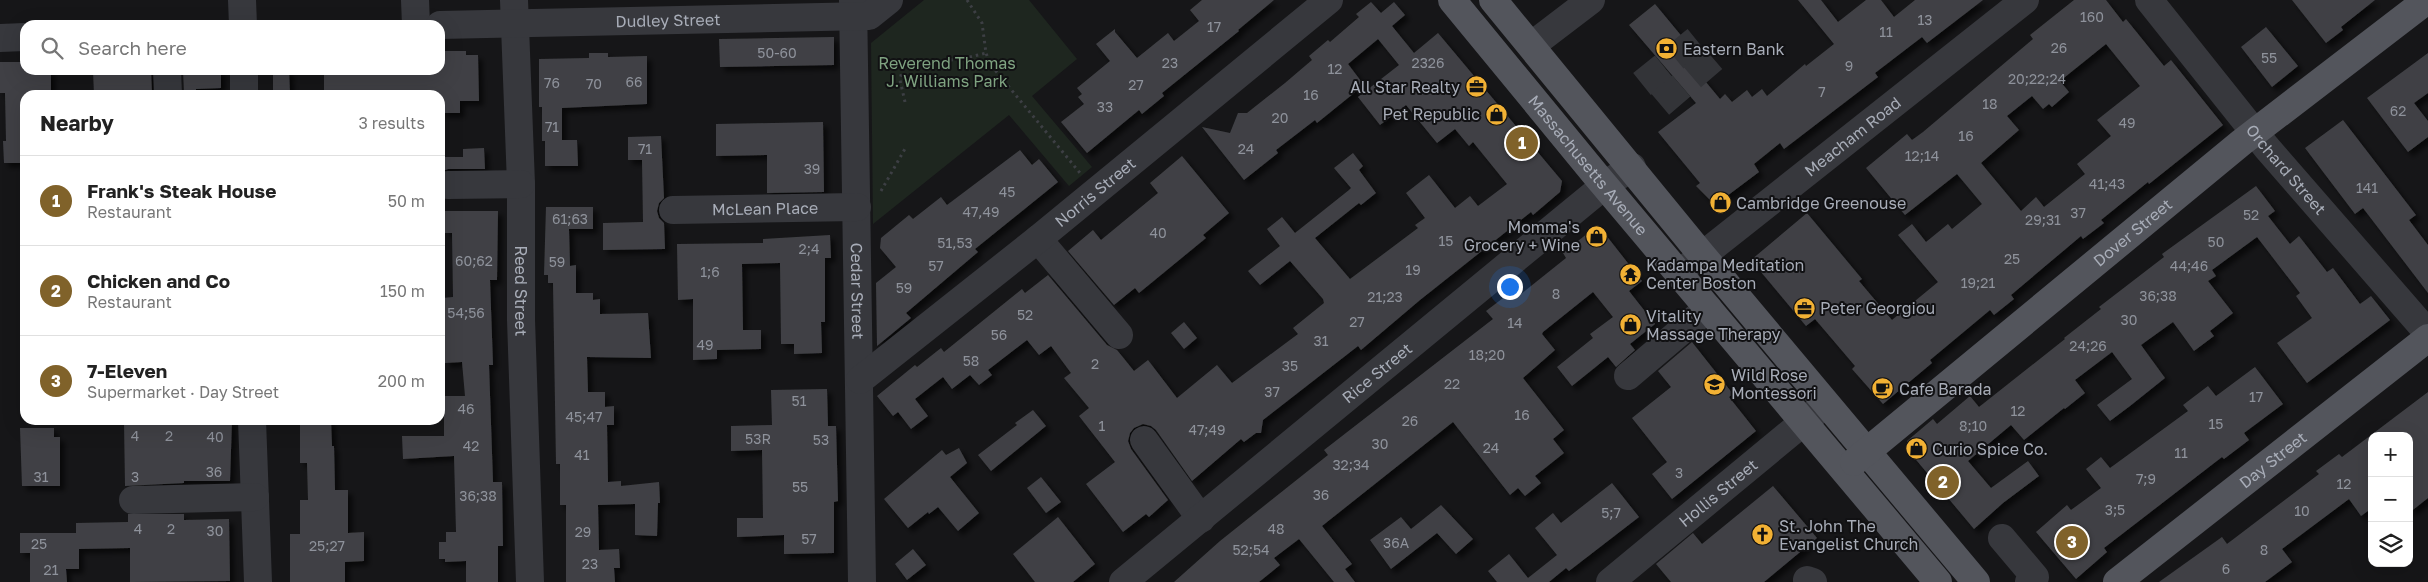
<!DOCTYPE html>
<meta charset="utf-8">
<style>
body{margin:0;font-family:"Golos Text",sans-serif;background:#f6f6f6;color:#222}
.controls{position:absolute;right:15px;bottom:15px;display:grid;overflow:hidden;border-radius:10px;box-shadow:0 5px 20px #0002}
.controls button{width:45px;height:45px;display:grid;place-items:center;padding:0;border:0;border-bottom:1px solid #e0e0e0;background:#fff;color:#222;font:25px sans-serif}
.you{position:absolute;left:1509px;top:286px;width:18px;height:18px;margin:-12px;border:4px solid #fff;border-radius:50%;background:#1a73e8;box-shadow:0 0 0 8px #1a73e833}
.badge{display:grid;place-items:center;width:32px;height:32px;border-radius:50%;background:#80622a;color:#fff;font-size:16px;font-weight:700}
.pin{position:absolute;translate:-50% -50%;border:2px solid #fff;box-shadow:0 1px 5px #0006}
.list{margin:0;padding:0;list-style:none}
h2{display:flex;justify-content:space-between;align-items:center;height:65px;margin:0;padding:0 20px;font-size:21px}
h2 small{font-size:16px;font-weight:400;color:#767676}
.list li{display:grid;grid-template-columns:32px 1fr auto;gap:15px;align-items:center;box-sizing:border-box;height:90px;padding:0 20px;border-top:1px solid #e0e0e0}
.list b{display:block;font-size:19px;white-space:nowrap}
.list p{margin:0;font-size:16px;white-space:nowrap;color:#767676}
.list em{font-size:16px;font-style:normal;color:#767676}
.icon{flex:none;width:28px;height:28px;fill:none;stroke:currentColor;stroke-width:2;stroke-linecap:round;stroke-linejoin:round}
.map{position:relative;flex:none;width:2428px;height:582px;overflow:hidden}
.search{position:absolute;background:#fff;box-shadow:0 5px 20px #0002;left:20px;top:20px;width:425px;height:55px;display:flex;align-items:center;gap:12px;box-sizing:border-box;padding:0 18px;border-radius:15px;color:#767676;font-size:19px}
.panel{position:absolute;background:#fff;box-shadow:0 5px 20px #0002;left:20px;top:90px;width:425px;height:335px;border-radius:15px}
.map>svg:first-child{display:block}
.green{fill:#1e261f}
.building{fill:#404145;fill-rule:evenodd;filter:url(#shadow)}
.lines{fill:none;stroke-linecap:round;stroke-linejoin:round}
.minor-tunnel{stroke:#333438;stroke-width:28;stroke-dasharray:28 14;stroke-linecap:butt}
.path{stroke:#3d3f44;stroke-width:3;stroke-dasharray:2.5 4;stroke-linecap:butt}
.minor{stroke:#37383d;stroke-width:28}
.major{stroke:#53555c;stroke-width:28}
.labels{text-anchor:middle;dominant-baseline:central;stroke-width:4;stroke-linejoin:round;paint-order:stroke}
.number-label{font-size:14px;fill:#8e929b}
.street-label{font-size:16px;fill:#a8adb8;stroke:#111113}
.poi-label{font-size:16px;fill:#a8adb8;stroke:#111113;text-anchor:start}
.park-label{font-size:16px;fill:#7fa381;stroke:#111113}
</style>
<div class="map">
<svg width="2428" height="582" viewBox="0 0 2428 582">
<defs>
<filter id="shadow"><feDropShadow dx="4.5" dy="4.5" stdDeviation="2.5" flood-color="#0009"/></filter>
</defs>
<rect width="100%" height="100%" fill="#161618"/>
<polygon class="green" points="924,0 1029,0 1077,59 1032,96 1092,167 1069,186 1009,115 873,224 871,43"/>
<g class="building">
<polygon points="1202,0 1274,0 1238,30 1239,31 1162,93 1164,96 1142,114 1139,110 1087,153 1061,122 1084,104 1078,97 1082,94 1077,88 1110,61 1096,44 1115,29 1115,32 1137,58 1168,33 1174,41 1199,21 1190,10"/>
<polygon points="1798,0 1821,0 1838,22 1866,0 1881,0 1894,17 1915,0 1983,0 1927,43 1922,37 1875,73 1878,77 1784,149 1780,143 1754,164 1759,172 1715,205 1696,186 1700,183 1658,132 1696,103 1629,25 1655,4 1689,45 1681,52 1720,99 1725,94 1732,102 1747,90 1752,97 1762,89 1767,96 1805,64 1806,66 1834,44"/>
<path d="M2074,0h32l17,22 3,-3 38,47 7,-6 52,65 -74,59 -1,-2 -47,38 3,3 -21,16 -2,-3 -70,59 3,4 -20,16 -4,-5 -60,50 2,3 -49,41 -31,-35 3,-3 -40,-47 -9,7 -55,-66 56,-47 55,66 -3,2 33,39 46,-38 -40,-47 14,-11 14,18 22,-18 4,5 30,-25 -25,-30 -52,41 -39,-47 41,-34 5,6 11,-8 110,-93 -3,-4zM2106,44l34,42 -43,34 14,16 -34,28 8,10 -41,33 -8,-10 -15,14 -40,-48 38,-33 -12,-14 25,-20 11,13 6,-5 3,3 17,-15 -9,-11z"/>
<polygon points="2292,0 2375,0 2341,27 2343,30 2326,43"/>
<polygon points="1371,2 1381,13 1394,2 1405,15 1392,26 1414,53 1438,33 1562,181 1560,192 1533,215 1531,212 1420,300 1361,350 1358,346 1263,420 1261,433 1256,433 1244,442 1241,439 1192,481 1156,430 1151,426 1143,424 1134,428 1130,433 1128,441 1131,449 1168,500 1149,517 1146,514 1123,532 1086,484 1115,462 1079,416 1089,408 1064,378 1071,373 1051,346 1039,355 1027,340 988,370 992,375 979,385 970,375 952,389 943,377 915,399 928,416 911,429 898,412 893,416 877,396 915,365 917,367 941,348 944,352 1022,289 1025,293 1048,275 1107,345 1117,350 1134,371 1148,360 1177,398 1217,365 1232,383 1298,334 1293,328 1324,303 1323,299 1290,261 1260,285 1248,271 1280,246 1267,229 1282,217 1295,233 1349,190 1351,188 1334,168 1353,153 1363,166 1359,170 1376,193 1361,205 1359,203 1315,238 1350,279 1418,228 1415,225 1425,218 1406,193 1429,175 1455,208 1470,196 1478,206 1507,184 1473,142 1469,146 1455,129 1437,143 1406,105 1380,125 1358,97 1399,65 1378,39 1348,64 1364,85 1317,123 1315,120 1276,150 1278,153 1244,180 1202,127 1230,133 1238,113 1247,113 1285,83 1312,60 1309,56 1328,40 1330,42 1359,17 1356,14"/>
<polygon points="2266,27 2298,66 2272,87 2241,47"/>
<polygon points="834,37 834,65 720,67 719,39"/>
<polygon points="440,51 466,51 466,55 478,55 479,101 460,101 460,113 440,113 440,95 434,95 433,90 346,91 346,95 324,95 324,70 440,70"/>
<polygon points="589,53 608,53 608,57 647,56 647,104 562,108 562,140 577,140 578,166 545,166 545,141 542,141 542,107 539,107 539,59 589,58"/>
<polygon points="2428,53 2428,93 2414,103 2428,121 2428,137 2408,152 2367,98"/>
<polygon points="0,62 23,62 23,70 51,70 51,95 24,95 25,163 4,163 3,141 6,141 5,93 0,93"/>
<polygon points="93,70 151,70 152,95 94,95"/>
<polygon points="183,70 221,70 221,88 196,89 196,93 184,93"/>
<polygon points="273,70 289,70 290,94 273,94"/>
<polygon points="2343,120 2416,215 2409,220 2428,245 2428,293 2363,208 2355,214 2305,148"/>
<polygon points="823,122 824,192 767,193 767,155 716,156 716,124"/>
<polygon points="661,136 664,198 659,203 657,211 659,218 664,223 665,249 603,250 603,223 643,222 642,160 628,160 628,137"/>
<polygon points="484,148 485,169 448,169 440,172 440,157 463,157 463,149"/>
<polygon points="1020,150 1032,165 1039,159 1058,182 975,249 978,252 906,313 911,318 877,346 876,283 896,267 880,248 881,238 909,215 913,219 941,197 947,205"/>
<polygon points="1182,156 1229,213 1203,235 1206,238 1139,293 1135,288 1114,305 1068,251 1093,230 1101,240 1158,193 1150,183"/>
<polygon points="2256,186 2275,211 2268,216 2290,244 2299,236 2327,272 2333,268 2360,304 2371,296 2390,320 2307,383 2277,343 2312,318 2296,296 2300,293 2257,237 2212,270 2216,276 2208,281 2233,313 2210,331 2214,336 2194,351 2173,322 2141,345 2165,378 2130,406 2110,421 2097,405 2132,379 2112,352 2075,380 2085,393 2065,409 2064,408 2024,440 2011,425 1968,461 1991,488 2028,461 2039,476 2003,503 1974,529 1907,449 1907,441 1933,419 1937,424 1970,396 1979,407 2065,339 2064,338 2101,309 2099,307 2164,257 2162,254"/>
<polygon points="546,207 593,207 593,229 569,229 570,266 576,265 576,293 593,293 593,300 600,299 600,314 648,313 651,358 587,357 588,392 605,392 605,407 614,406 614,425 607,425 608,482 621,481 621,486 659,482 660,503 658,503 657,536 635,535 635,504 598,505 599,550 619,549 620,568 614,568 615,582 566,582 566,505 560,505 560,464 556,464 553,283 548,283 548,275 544,275"/>
<polygon points="445,211 498,211 497,280 490,280 493,365 489,365 493,482 502,482 503,546 498,546 498,582 466,582 466,561 445,562 445,559 439,559 439,542 446,542 446,532 456,532 454,456 403,459 402,436 444,436 444,396 465,396 462,362 445,363 442,298 453,297 452,233 445,233"/>
<polygon points="1598,225 1642,281 1629,291 1655,324 1630,344 1635,350 1616,367 1608,357 1572,386 1557,367 1593,338 1590,334 1613,317 1593,292 1543,332 1542,334 1555,350 1523,378 1564,430 1553,439 1564,453 1535,476 1541,483 1525,496 1518,488 1510,495 1453,422 1322,526 1352,564 1345,569 1355,582 1334,582 1299,539 1274,558 1280,565 1259,582 1174,582 1220,541 1328,455 1324,450 1493,319 1486,311 1511,292 1516,298 1566,258 1563,253"/>
<polygon points="830,235 831,258 825,258 825,322 821,322 822,353 794,354 794,344 781,344 780,263 742,264 743,330 761,330 761,349 717,350 717,359 693,360 693,299 678,300 677,244 763,243 763,239"/>
<polygon points="1184,322 1197,338 1184,349 1171,333"/>
<polygon points="1692,342 1733,394 1729,397 1756,431 1672,499 1652,474 1667,462 1632,418 1671,387 1658,371"/>
<polygon points="2255,367 2283,404 2244,433 2249,440 2224,459 2222,457 2104,548 2107,552 2076,579 2036,532 2067,505 2071,510 2101,488 2086,469 2101,457 2110,468 2188,411 2183,405 2208,386 2216,396"/>
<polygon points="827,389 828,426 836,426 838,501 834,502 834,553 784,554 784,535 737,537 737,518 763,518 762,450 731,451 731,426 772,425 771,390"/>
<polygon points="2428,392 2428,498 2409,513 2409,436 2372,436 2372,508 2361,516 2349,499 2282,549 2292,562 2265,582 2159,582 2222,537 2227,544 2319,474 2316,471 2339,454 2342,457"/>
<polygon points="1033,410 1046,426 991,471 978,455 1017,425 1015,423"/>
<polygon points="232,420 230,481 184,481 184,483 125,486 124,421"/>
<polygon points="300,420 331,420 332,446 334,446 335,490 348,490 348,533 364,532 364,561 345,562 345,582 290,582 290,534 300,534 300,500 308,500 307,463 300,463"/>
<polygon points="20,428 54,428 54,437 60,437 60,486 22,486"/>
<polygon points="959,448 967,463 950,477 979,513 958,531 938,507 929,514 928,512 908,528 884,499 942,450 946,455"/>
<polygon points="1041,477 1061,502 1046,513 1027,488"/>
<polygon points="1612,483 1639,517 1569,571 1566,568 1549,582 1497,582 1488,571 1509,554 1528,578 1557,555 1535,528 1553,513 1561,523"/>
<polygon points="1773,486 1817,538 1764,582 1671,582 1656,564 1693,533 1702,544"/>
<polygon points="1441,505 1473,539 1456,554 1437,533 1391,569 1370,540 1401,517 1411,529"/>
<polygon points="128,514 184,514 184,520 229,519 230,581 130,582 130,548 79,549 79,569 66,569 67,582 30,582 30,553 20,553 20,533 76,533 76,523 128,522"/>
<polygon points="1058,517 1095,564 1073,582 1035,582 1013,554"/>
<polygon points="913,549 926,565 907,580 895,564"/>
</g>
<g class="lines">
<g class="minor-tunnel">
<polyline points="1642,84 1700,37"/>
<polyline points="1660,104 1716,56"/>
</g>
<g class="path">
<polyline points="967,0 982,23 986,53 990,64 1080,173"/>
<polyline points="905,102 900,80 903,66 966,58 986,53"/>
<polyline points="881,191 906,147"/>
</g>
<g class="minor">
<polyline points="242,0 243,25"/>
<polyline points="415,0 416,25"/>
<path id="s1" d="M514,0l7,184v136l9,262"/>
<path id="s2" d="M853,0l9,582"/>
<path id="s3" d="M2149,0l118,148 161,185"/>
<path id="s4" d="M440,25l429,-9 20,-16"/>
<polyline points="0,38 25,37"/>
<polyline points="1532,45 1591,0"/>
<polyline points="167,70 168,95"/>
<polyline points="244,70 244,95"/>
<polyline points="448,185 521,184"/>
<path id="s5" d="M673,210l184,-3"/>
<polyline points="1038,239 1119,335"/>
<path id="s6" d="M1680,273l345,-273"/>
<polyline points="1628,376 1708,308"/>
<path id="s7" d="M860,380l178,-141 291,-239"/>
<polyline points="252,420 258,582"/>
<polyline points="1144,440 1201,519"/>
<polyline points="133,500 255,497"/>
<polyline points="2002,538 2035,577 2029,582"/>
<polyline points="1807,580 1813,582"/>
<path id="s8" d="M1123,582l482,-397 27,-18"/>
<path id="s9" d="M1610,582l213,-176"/>
</g>
<g class="major">
<path id="s10" d="M1452,0l143,174 343,408"/>
<polyline points="1493,0 1702,255 1976,582"/>
<path id="s11" d="M1854,462l388,-320 185,-142"/>
<path id="s12" d="M2117,582l311,-244"/>
</g>
</g>
<defs>
<symbol id="bank-disc" viewBox="-11 -11 22 22"><circle r="9.5" fill="#f2b134" stroke="#111113"/><path d="M-6-4H6V4H-6ZM0-2.3a2.3 2.3 0 1 0 0 4.6a2.3 2.3 0 1 0 0-4.6Z" fill="#111"/></symbol>
<symbol id="office-disc" viewBox="-11 -11 22 22"><circle r="9.5" fill="#f2b134" stroke="#111113"/><path d="M-6-3h4V-5.5h4V-3h4V5H-6ZM-1-4.5V-3h2v-1.5ZM-6 0V1H6V0Z" fill="#111"/></symbol>
<symbol id="shop-disc" viewBox="-11 -11 22 22"><circle r="9.5" fill="#f2b134" stroke="#111113"/><path d="M-5-2.5h2.3a2.7 3.5 0 0 1 5.4 0H5L5.5 6h-11ZM-1.5-2.5h3a1.5 2.3 0 0 0-3 0Z" fill="#111"/></symbol>
<symbol id="temple-disc" viewBox="-11 -11 22 22"><circle r="9.5" fill="#f2b134" stroke="#111113"/><path d="M0-6L5-2H3V0L6.5 2.5H4V6H1.5V3h-3V6H-4V2.5H-6.5L-3 0V-2H-5Z" fill="#111"/></symbol>
<symbol id="school-disc" viewBox="-11 -11 22 22"><circle r="9.5" fill="#f2b134" stroke="#111113"/><path d="M0-5L7-2L0 1L-7-2ZM-4 1L0 2.5L4 1V4Q0 6-4 4Z" fill="#111"/></symbol>
<symbol id="cafe-disc" viewBox="-11 -11 22 22"><circle r="9.5" fill="#f2b134" stroke="#111113"/><path d="M-5.5-4.5H6V0H3Q3 3.5 0 3.5H-2.5Q-5.5 3.5-5.5 0ZM3-3.2v2h1.7v-2ZM-6 4.5H4V6H-6Z" fill="#111"/></symbol>
<symbol id="church-disc" viewBox="-11 -11 22 22"><circle r="9.5" fill="#f2b134" stroke="#111113"/><path d="M-1.2-6h2.4v3.5h3.3v2.4h-3.3V6h-2.4V-.1h-3.3v-2.4h3.3Z" fill="#111"/></symbol>
</defs>
<g fill-rule="evenodd">
<use href="#bank-disc" x="1654" y="36" width="25" height="25"/>
<use href="#office-disc" x="1464" y="74" width="25" height="25"/>
<use href="#shop-disc" x="1484" y="102" width="25" height="25"/>
<use href="#shop-disc" x="1708" y="190" width="25" height="25"/>
<use href="#shop-disc" x="1584" y="224" width="25" height="25"/>
<use href="#temple-disc" x="1618" y="262" width="25" height="25"/>
<use href="#office-disc" x="1792" y="296" width="25" height="25"/>
<use href="#shop-disc" x="1618" y="312" width="25" height="25"/>
<use href="#school-disc" x="1702" y="372" width="25" height="25"/>
<use href="#cafe-disc" x="1870" y="376" width="25" height="25"/>
<use href="#shop-disc" x="1904" y="436" width="25" height="25"/>
<use href="#church-disc" x="1750" y="522" width="25" height="25"/>
</g>
<g class="labels">
<g class="number-label">
<text x="2092" y="16">160</text>
<text x="1925" y="19">13</text>
<text x="1214" y="26">17</text>
<text x="1886" y="31">11</text>
<text x="2059" y="47">26</text>
<text x="777" y="52">50-60</text>
<text x="2269" y="57">55</text>
<text x="1170" y="62">23</text>
<text x="1428" y="62">2326</text>
<text x="1849" y="65">9</text>
<text x="1335" y="68">12</text>
<text x="2037" y="78">20;22;24</text>
<text x="634" y="81">66</text>
<text x="552" y="82">76</text>
<text x="594" y="83">70</text>
<text x="1136" y="84">27</text>
<text x="1822" y="91">7</text>
<text x="1311" y="94">16</text>
<text x="1990" y="103">18</text>
<text x="1105" y="106">33</text>
<text x="2398" y="110">62</text>
<text x="1280" y="117">20</text>
<text x="2127" y="122">49</text>
<text x="552" y="126">71</text>
<text x="1966" y="135">16</text>
<text x="645" y="148">71</text>
<text x="1246" y="148">24</text>
<text x="1922" y="155">12;14</text>
<text x="812" y="168">39</text>
<text x="2107" y="183">41;43</text>
<text x="2367" y="187">141</text>
<text x="1007" y="191">45</text>
<text x="981" y="211">47,49</text>
<text x="2078" y="212">37</text>
<text x="2251" y="214">52</text>
<text x="570" y="218">61;63</text>
<text x="2043" y="219">29;31</text>
<text x="1158" y="232">40</text>
<text x="1446" y="240">15</text>
<text x="2216" y="241">50</text>
<text x="955" y="242">51,53</text>
<text x="809" y="248">2;4</text>
<text x="2012" y="258">25</text>
<text x="474" y="260">60;62</text>
<text x="557" y="261">59</text>
<text x="936" y="265">57</text>
<text x="2189" y="265">44;46</text>
<text x="1413" y="269">19</text>
<text x="710" y="271">1;6</text>
<text x="1978" y="282">19;21</text>
<text x="904" y="287">59</text>
<text x="1556" y="293">8</text>
<text x="2158" y="295">36;38</text>
<text x="1385" y="296">21;23</text>
<text x="466" y="312">54;56</text>
<text x="1025" y="314">52</text>
<text x="2129" y="319">30</text>
<text x="1357" y="321">27</text>
<text x="1515" y="322">14</text>
<text x="999" y="334">56</text>
<text x="1321" y="340">31</text>
<text x="705" y="344">49</text>
<text x="2088" y="345">24;26</text>
<text x="1487" y="354">18;20</text>
<text x="971" y="360">58</text>
<text x="1095" y="363">2</text>
<text x="1290" y="365">35</text>
<text x="1452" y="383">22</text>
<text x="1272" y="391">37</text>
<text x="2256" y="396">17</text>
<text x="799" y="400">51</text>
<text x="466" y="408">46</text>
<text x="2018" y="410">12</text>
<text x="1522" y="414">16</text>
<text x="584" y="416">45;47</text>
<text x="1410" y="420">26</text>
<text x="2216" y="423">15</text>
<text x="1102" y="425">1</text>
<text x="1973" y="425">8;10</text>
<text x="1207" y="429">47;49</text>
<text x="135" y="435">4</text>
<text x="169" y="435">2</text>
<text x="215" y="436">40</text>
<text x="758" y="438">53R</text>
<text x="821" y="439">53</text>
<text x="1380" y="443">30</text>
<text x="471" y="445">42</text>
<text x="1491" y="447">24</text>
<text x="2181" y="452">11</text>
<text x="582" y="454">41</text>
<text x="1351" y="464">32;34</text>
<text x="214" y="471">36</text>
<text x="1679" y="472">3</text>
<text x="41" y="476">31</text>
<text x="135" y="476">3</text>
<text x="2146" y="478">7;9</text>
<text x="2344" y="483">12</text>
<text x="800" y="486">55</text>
<text x="1321" y="494">36</text>
<text x="478" y="495">36;38</text>
<text x="2115" y="509">3;5</text>
<text x="2302" y="510">10</text>
<text x="1611" y="512">5;7</text>
<text x="138" y="528">4</text>
<text x="171" y="528">2</text>
<text x="1276" y="528">48</text>
<text x="215" y="530">30</text>
<text x="583" y="531">29</text>
<text x="809" y="538">57</text>
<text x="1396" y="542">36A</text>
<text x="39" y="543">25</text>
<text x="327" y="545">25;27</text>
<text x="1251" y="549">52;54</text>
<text x="2264" y="549">8</text>
<text x="590" y="563">23</text>
<text x="2226" y="568">6</text>
<text x="51" y="569">21</text>
</g>
<g class="street-label">
<text stroke="none"><textPath href="#s4" startOffset="228">Dudley Street</textPath></text>
<text stroke="none"><textPath href="#s6" startOffset="220">Meacham Road</textPath></text>
<text stroke="none"><textPath href="#s10" startOffset="214">Massachusetts Avenue</textPath></text>
<text stroke="none"><textPath href="#s3" startOffset="218">Orchard Street</textPath></text>
<text stroke="none"><textPath href="#s7" startOffset="301">Norris Street</textPath></text>
<text stroke="none"><textPath href="#s5" startOffset="92">McLean Place</textPath></text>
<text stroke="none"><textPath href="#s11" startOffset="361">Dover Street</textPath></text>
<text stroke="none"><textPath href="#s1" startOffset="291">Reed Street</textPath></text>
<text stroke="none"><textPath href="#s2" startOffset="291">Cedar Street</textPath></text>
<text stroke="none"><textPath href="#s8" startOffset="329">Rice Street</textPath></text>
<text stroke="none"><textPath href="#s12" startOffset="198">Day Street</textPath></text>
<text stroke="none"><textPath href="#s9" startOffset="140">Hollis Street</textPath></text>
</g>
<g class="poi-label">
<text x="1683" y="49">Eastern Bank</text>
<text x="1460" y="87" text-anchor="end">All Star Realty</text>
<text x="1480" y="114" text-anchor="end">Pet Republic</text>
<text x="1736" y="203">Cambridge Greenouse</text>
<text x="1580" y="227" text-anchor="end">Momma's<tspan x="1580" dy="18">Grocery + Wine</tspan></text>
<text x="1646" y="265">Kadampa Meditation<tspan x="1646" dy="18">Center Boston</tspan></text>
<text x="1820" y="308">Peter Georgiou</text>
<text x="1646" y="316">Vitality<tspan x="1646" dy="18">Massage Therapy</tspan></text>
<text x="1731" y="375">Wild Rose<tspan x="1731" dy="18">Montessori</tspan></text>
<text x="1899" y="389">Cafe Barada</text>
<text x="1932" y="449">Curio Spice Co.</text>
<text x="1779" y="526">St. John The<tspan x="1779" dy="18">Evangelist Church</tspan></text>
</g>
<g class="park-label">
<text x="947" y="63">Reverend Thomas<tspan x="947" dy="18">J. Williams Park</tspan></text>
</g>
</g>
</svg>
<div class="controls">
<button>+</button>
<button>−</button>
<button><svg class="icon" aria-label="layers" viewBox="0 0 24 24"><path d="M12 4l9 5-9 5-9-5zM3 14l9 5 9-5"/></svg></button>
</div>
<div class="you"></div>
<div class="pin badge" style="left:1522px;top:143px">1</div>
<div class="pin badge" style="left:1943px;top:482px">2</div>
<div class="pin badge" style="left:2072px;top:542px">3</div>
<div class="search"><svg class="icon" aria-label="search" viewBox="0 0 24 24"><circle cx="10" cy="10" r="6"/><path d="M15 15l6 6"/></svg>Search here</div>
<section class="panel">
<h2>Nearby<small>3 results</small></h2>
<ul class="list">
<li><span class="badge">1</span><div><b>Frank's Steak House</b><p>Restaurant</p></div><em>50 m</em></li>
<li><span class="badge">2</span><div><b>Chicken and Co</b><p>Restaurant</p></div><em>150 m</em></li>
<li><span class="badge">3</span><div><b>7-Eleven</b><p>Supermarket · Day Street</p></div><em>200 m</em></li>
</ul>
</section>
</div>
